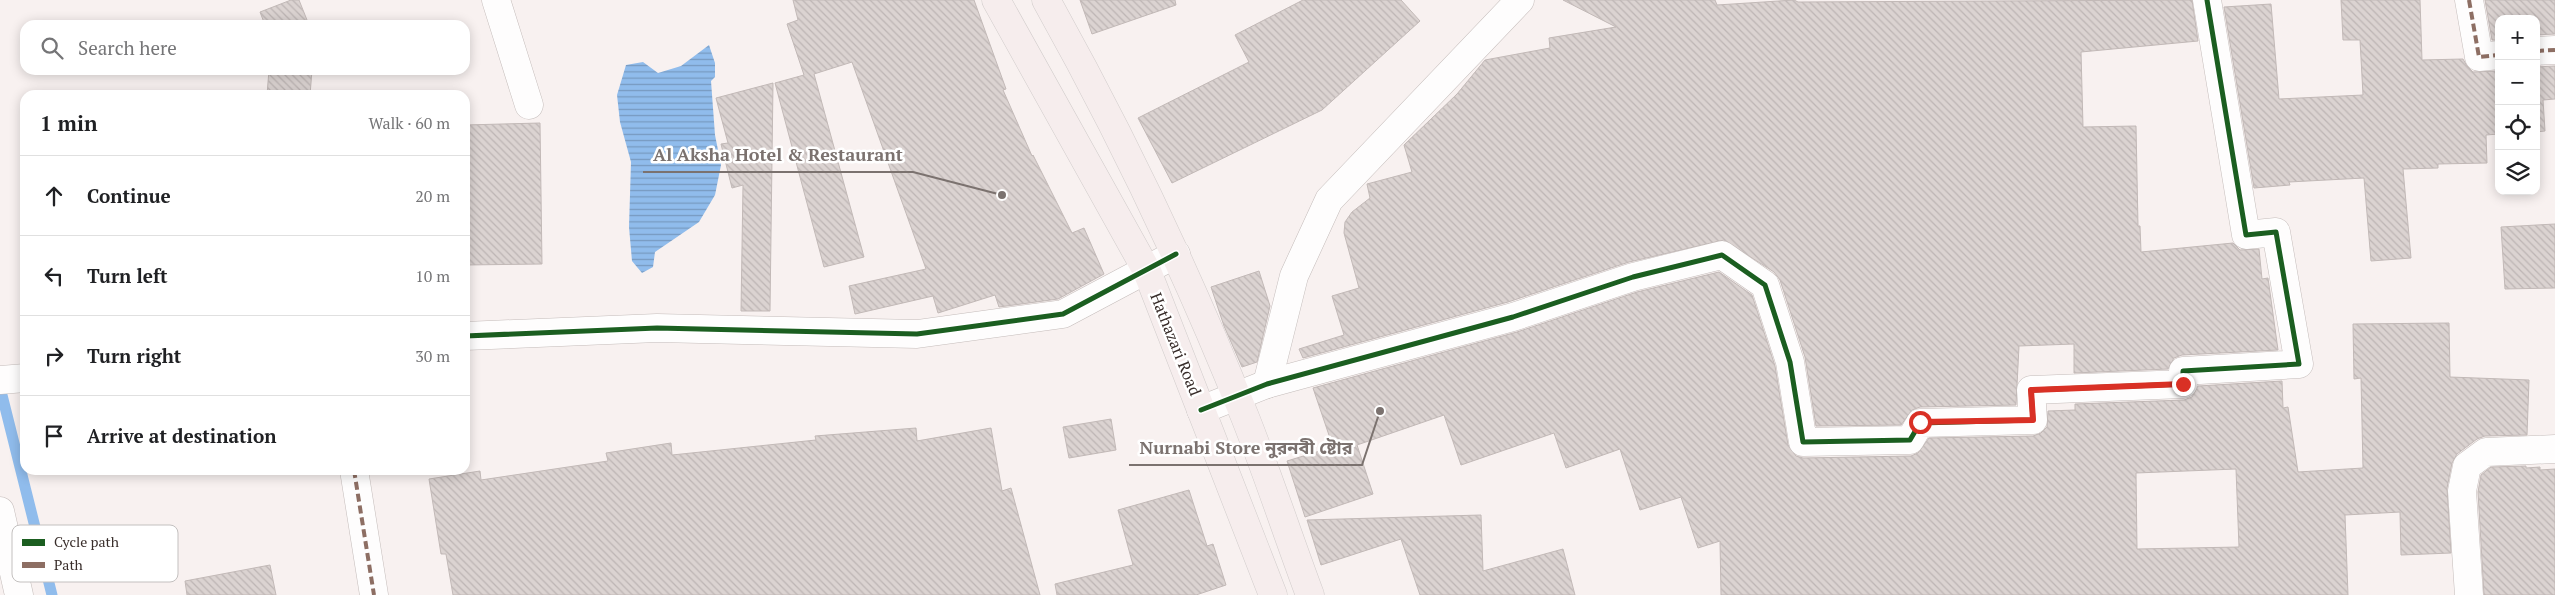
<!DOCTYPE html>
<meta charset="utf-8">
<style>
body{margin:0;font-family:"PT Serif","Noto Sans Bengali",serif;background:#f2f2f2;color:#202124}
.controls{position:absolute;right:15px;top:15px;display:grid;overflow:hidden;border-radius:10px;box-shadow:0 2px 12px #0003}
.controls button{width:45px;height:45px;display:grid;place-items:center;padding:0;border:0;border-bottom:1px solid #e0e0e0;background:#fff;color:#202124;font:25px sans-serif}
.stop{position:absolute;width:15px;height:15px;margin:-11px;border:4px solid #d93025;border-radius:50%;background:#fff}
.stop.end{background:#d93025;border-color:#fff;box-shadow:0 1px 5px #0008}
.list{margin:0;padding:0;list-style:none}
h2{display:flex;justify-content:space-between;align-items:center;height:65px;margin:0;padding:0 20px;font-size:21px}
h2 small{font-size:16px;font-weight:400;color:#757577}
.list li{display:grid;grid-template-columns:32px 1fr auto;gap:15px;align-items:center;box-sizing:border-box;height:80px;padding:0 20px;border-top:1px solid #e0e0e0}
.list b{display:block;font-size:19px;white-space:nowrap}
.list em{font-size:16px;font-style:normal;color:#757577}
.icon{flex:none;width:28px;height:28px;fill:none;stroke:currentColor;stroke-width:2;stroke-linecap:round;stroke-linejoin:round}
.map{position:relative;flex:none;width:2555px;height:595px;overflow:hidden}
.search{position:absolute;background:#fff;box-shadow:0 2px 12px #0003;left:20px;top:20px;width:450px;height:55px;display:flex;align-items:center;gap:12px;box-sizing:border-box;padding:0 18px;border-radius:15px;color:#757577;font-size:19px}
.panel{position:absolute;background:#fff;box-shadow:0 2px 12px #0003;left:20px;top:90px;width:450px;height:385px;border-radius:15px}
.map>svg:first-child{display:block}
.water{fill:url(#water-rules)}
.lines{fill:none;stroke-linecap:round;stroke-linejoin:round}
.stream{stroke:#90bcec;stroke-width:11}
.building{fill:url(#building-back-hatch);stroke:#c2b9b7;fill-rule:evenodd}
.street-casing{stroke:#c4bcba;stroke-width:29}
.highway-casing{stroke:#d1cccb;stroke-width:29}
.street{stroke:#fefdfd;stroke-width:28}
.highway{stroke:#f6eded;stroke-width:28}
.quiet{stroke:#8d6e63;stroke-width:4;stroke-dasharray:8 4;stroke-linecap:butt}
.cycleway-casing{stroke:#fff;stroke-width:8}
.cycleway{stroke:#1b5e20;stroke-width:5}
.route{stroke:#d93025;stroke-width:6}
.labels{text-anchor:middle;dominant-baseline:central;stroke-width:5;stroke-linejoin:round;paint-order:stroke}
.street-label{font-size:16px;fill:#382d2a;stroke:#fff}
.key{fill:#fff;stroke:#c3c0bf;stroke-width:1}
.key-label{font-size:14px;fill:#382d2a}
.leader{fill:none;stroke:#7b726f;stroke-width:2}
.callout-dot{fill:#7b726f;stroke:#fff;stroke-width:2}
.callout-label{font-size:18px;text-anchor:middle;font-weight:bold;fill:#7b726f;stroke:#fff;stroke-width:5;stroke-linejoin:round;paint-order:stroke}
</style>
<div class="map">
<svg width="2555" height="595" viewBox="0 0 2555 595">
<defs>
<pattern id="water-rules" width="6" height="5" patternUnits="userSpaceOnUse" patternTransform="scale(1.25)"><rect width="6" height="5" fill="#90bcec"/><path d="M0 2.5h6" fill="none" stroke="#7799bf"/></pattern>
<pattern id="building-back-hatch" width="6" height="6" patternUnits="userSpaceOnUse" patternTransform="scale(1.25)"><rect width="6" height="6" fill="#dbd3d1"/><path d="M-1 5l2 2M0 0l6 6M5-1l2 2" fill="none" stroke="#bdb5b4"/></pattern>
</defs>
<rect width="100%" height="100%" fill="#f8f1f0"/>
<polygon class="water" points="709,45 715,63 715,77 711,81 715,135 721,165 715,195 699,222 655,252 653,267 642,273 632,261 629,227 631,162 620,122 617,95 626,65 643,62 658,73 681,66"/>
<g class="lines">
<polyline class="stream" points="0,387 52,595"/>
</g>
<g class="building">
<polygon points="291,0 299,0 309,25 265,25 260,12"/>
<polygon points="793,0 974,0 1006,89 1003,90 1032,156 1033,155 1072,233 1084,228 1104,274 1058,299 999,307 995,295 938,313 933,296 855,314 849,286 926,269 852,62 814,74 864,257 824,267 775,83 804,75 787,24 798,20"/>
<polygon points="1080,0 1175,0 1176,5 1092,34"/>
<polygon points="1303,0 1401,0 1420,21 1322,110 1172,183 1138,118 1249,62 1235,35"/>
<polygon points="1563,0 1715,0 1717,5 1794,0 1798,2 2192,0 2198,41 2081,52 2083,127 2136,126 2138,226 2140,226 2141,252 2233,243 2240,250 2259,249 2262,279 2268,278 2278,350 2182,355 2174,358 2168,369 2074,373 2074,344 2019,346 2016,405 1920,407 1912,410 1901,425 1816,426 1805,357 1780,280 1774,272 1724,240 1629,262 1508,302 1303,358 1299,349 1344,335 1332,296 1359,288 1344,233 1345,222 1352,212 1370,198 1367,184 1412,172 1404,145 1457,94 1485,60 1550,48 1549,38 1616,27"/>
<polygon points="2341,0 2420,0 2422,60 2463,59 2467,66 2473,72 2499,71 2499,134 2486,135 2487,163 2438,164 2438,168 2403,169 2411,258 2371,261 2364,178 2289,182 2290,185 2254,188 2224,7 2271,4 2279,99 2363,95 2360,40 2343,40"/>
<polygon points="2485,0 2555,0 2555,34 2536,35 2536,19 2499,19 2499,40 2492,40"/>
<polygon points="2555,66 2555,99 2543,100 2545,131 2536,132 2536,67"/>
<polygon points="269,70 312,70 310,95 267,95"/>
<polygon points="773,83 770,311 741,311 743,185 732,188 721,144 728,143 716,98"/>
<polygon points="540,123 542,264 465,265 465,125"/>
<polygon points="2555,224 2555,288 2505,289 2501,227"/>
<polygon points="1259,271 1270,306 1257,362 1242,367 1224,326 1211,287"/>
<path d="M1719,272l33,23 23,71 13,79 8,11 7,2 108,-2 7,-3 11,-15 104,-2 8,-3 6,-6 1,-16 27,-1v-6l109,-4 8,-3 6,-11 84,-5 1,27 5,-1 10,65 65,-4 -2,-90 -7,1 -1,-55 96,-1 1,54 79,3 -2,55 -42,1 -8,3 -20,15 -5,9 -5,25 4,65 -50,2 -1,-43 -55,3 3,80h-627l-1,-54 -22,7 -17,-51 -41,13 -20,-61 -54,19 -12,-35 -93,32 -17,-50 -87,30 16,49 -68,23 -18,-56 46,-14 -20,-59 204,-56 120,-40zM2236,469l3,78 -102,2 -1,-76z"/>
<polygon points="1111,419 1116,450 1069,458 1063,427"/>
<polygon points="916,428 917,441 991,428 1002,491 1011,488 1040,595 453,595 446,554 441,554 429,479 480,471 481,480 608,461 606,453 671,443 672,455 816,440 815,436"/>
<polygon points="2526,466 2526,468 2540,467 2540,470 2555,469 2555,595 2484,595 2478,492 2481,475 2491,467"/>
<polygon points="1189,490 1207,546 1213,544 1226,585 1196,595 1057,595 1055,584 1133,565 1118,510"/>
<polygon points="1481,515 1483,571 1563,549 1575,595 1420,595 1401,539 1321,565 1307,520"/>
<polygon points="270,565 276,595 187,595 185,581"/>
</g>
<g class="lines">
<defs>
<g id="street">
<polyline points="496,0 529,105"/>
<polyline points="2469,0 2479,57 2499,55"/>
<polyline points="2536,51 2555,50"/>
<polyline points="465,336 657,328 917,334 1063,314 1176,254"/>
<polyline points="0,380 25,378"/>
<polyline points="1267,384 1294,276 1329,200 1520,0"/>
<polyline points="1201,410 1267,384 1513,317 1633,277 1722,255 1765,285 1790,362 1803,442 1910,440 1920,423 2033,420 2031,390 2183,384 2183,371 2299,364 2276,232 2246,235 2207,0"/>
<polyline points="354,470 374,595"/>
<polyline points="0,511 19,595"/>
<polyline points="2469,595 2462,491 2467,466 2486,452 2555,449"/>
</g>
<g id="highway">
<polyline points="996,0 1147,271 1273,595"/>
<path d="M1046,0c75,134 142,274 199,417 23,58 43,119 65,178"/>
</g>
</defs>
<use href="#street" class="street-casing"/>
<use href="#highway" class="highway-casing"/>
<use href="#street" class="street"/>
<use href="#highway" class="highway"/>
<g class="quiet">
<polyline points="2469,0 2479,57 2499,55"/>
<polyline points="2536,51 2555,50"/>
<polyline points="354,470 374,595"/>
</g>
<defs>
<g id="cycleway">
<polyline points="465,336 657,328 917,334 1063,314 1176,254"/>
<polyline points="1201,410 1267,384 1513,317 1633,277 1722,255 1765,285 1790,362 1803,442 1910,440 1920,423 2033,420 2031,390 2183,384 2183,371 2299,364 2276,232 2246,235 2207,0"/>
</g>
</defs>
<use href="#cycleway" class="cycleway-casing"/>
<use href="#cycleway" class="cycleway"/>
</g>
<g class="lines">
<polyline class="route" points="1920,422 2033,420 2031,390 2183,384"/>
</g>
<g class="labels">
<g class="street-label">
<text transform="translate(1176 344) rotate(68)">Hathazari Road</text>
</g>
</g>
<rect x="12" y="525" width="166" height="57" rx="8" class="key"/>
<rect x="22" y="539" width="23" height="7" fill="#1b5e20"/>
<rect x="22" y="562" width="23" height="6" fill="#8d6e63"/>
<g class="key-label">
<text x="54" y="547">Cycle path</text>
<text x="54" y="570">Path</text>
</g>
<path class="leader" d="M1002 195L913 172H643M1380 411L1362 465H1129"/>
<g class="callout-dot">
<circle cx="1002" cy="195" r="5"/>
<circle cx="1380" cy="411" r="5"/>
</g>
<g class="callout-label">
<text x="778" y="161">Al Aksha Hotel &amp; Restaurant</text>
<text x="1246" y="454">Nurnabi Store নুরনবী ষ্টোর</text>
</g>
</svg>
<div class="controls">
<button>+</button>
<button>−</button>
<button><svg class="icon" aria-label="locate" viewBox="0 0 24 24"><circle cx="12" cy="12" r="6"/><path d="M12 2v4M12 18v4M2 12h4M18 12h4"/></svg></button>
<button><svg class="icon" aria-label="layers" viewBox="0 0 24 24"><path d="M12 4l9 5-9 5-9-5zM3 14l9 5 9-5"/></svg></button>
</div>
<div class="stop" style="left:1920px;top:422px"></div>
<div class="stop end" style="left:2183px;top:384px"></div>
<div class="search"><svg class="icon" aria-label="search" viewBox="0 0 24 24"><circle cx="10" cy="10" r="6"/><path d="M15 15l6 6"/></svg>Search here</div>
<section class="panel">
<h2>1 min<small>Walk · 60 m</small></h2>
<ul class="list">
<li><svg class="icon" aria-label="ahead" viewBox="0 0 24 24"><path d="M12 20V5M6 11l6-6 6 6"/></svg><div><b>Continue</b></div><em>20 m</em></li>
<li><svg class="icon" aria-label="left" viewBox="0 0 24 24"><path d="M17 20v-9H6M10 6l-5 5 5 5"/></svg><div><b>Turn left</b></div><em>10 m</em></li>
<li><svg class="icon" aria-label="right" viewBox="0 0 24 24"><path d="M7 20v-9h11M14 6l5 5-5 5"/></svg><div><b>Turn right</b></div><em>30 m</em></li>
<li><svg class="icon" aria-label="arrive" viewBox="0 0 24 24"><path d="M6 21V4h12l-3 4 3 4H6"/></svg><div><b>Arrive at destination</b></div></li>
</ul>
</section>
</div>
